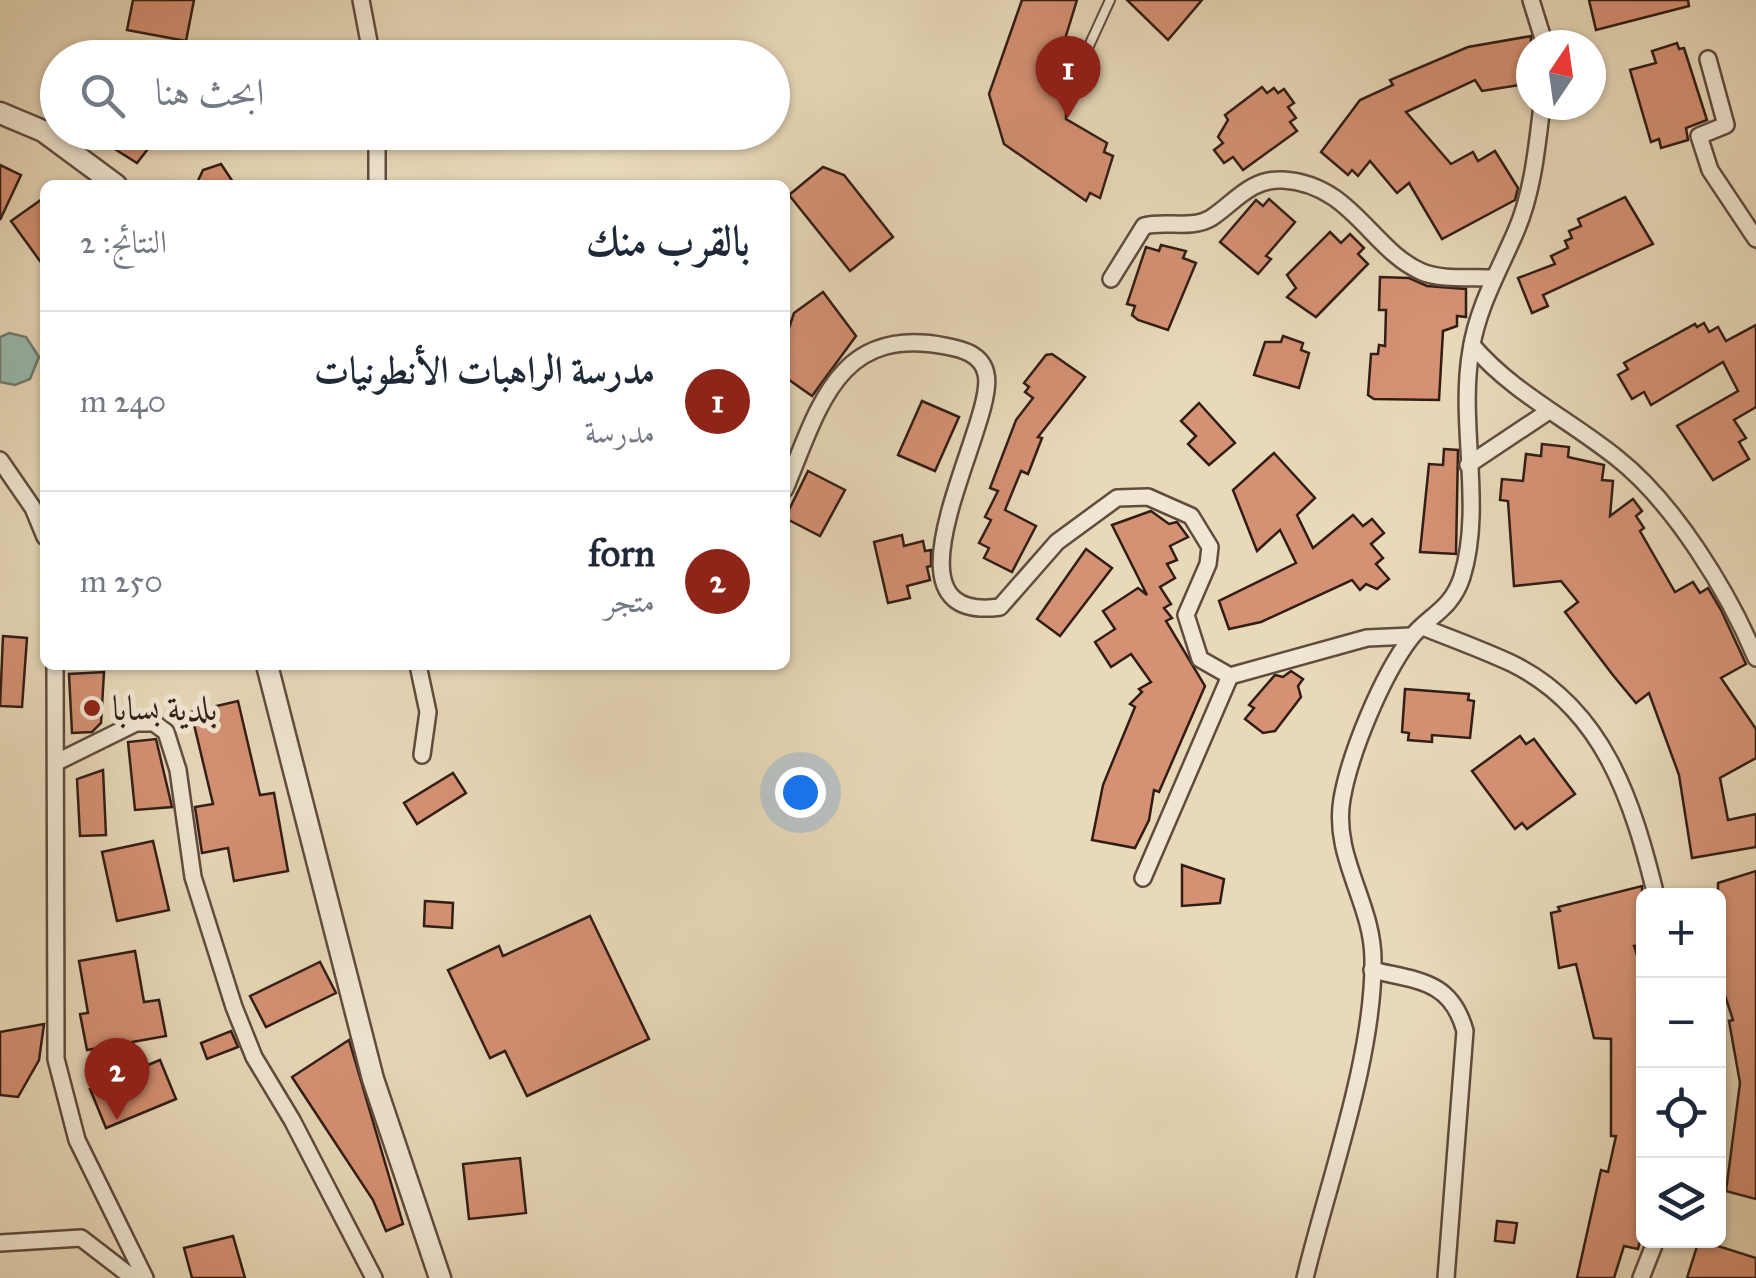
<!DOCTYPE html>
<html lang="ar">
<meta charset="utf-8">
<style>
body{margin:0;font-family:"IM FELL Great Primer",Amiri,serif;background:#f6f6f7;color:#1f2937;direction:rtl}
.controls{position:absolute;right:30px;bottom:30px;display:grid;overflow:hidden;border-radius:15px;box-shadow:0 2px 8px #0004}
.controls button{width:90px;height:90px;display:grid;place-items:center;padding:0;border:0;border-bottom:2px solid #e0e1e3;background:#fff;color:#1f2937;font:50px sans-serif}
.compass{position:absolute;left:1516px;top:30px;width:90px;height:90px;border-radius:50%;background:#fff;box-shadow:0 2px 8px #0004;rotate:13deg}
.you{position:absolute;left:800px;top:792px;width:35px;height:35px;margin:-25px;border:8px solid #fff;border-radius:50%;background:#1a73e8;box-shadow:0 0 0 15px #1a73e833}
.badge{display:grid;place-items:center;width:65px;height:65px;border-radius:50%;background:#8f2418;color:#fff;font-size:32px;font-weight:700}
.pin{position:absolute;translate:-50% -82px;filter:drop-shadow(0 2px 5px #0008)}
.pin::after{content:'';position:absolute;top:52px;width:35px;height:30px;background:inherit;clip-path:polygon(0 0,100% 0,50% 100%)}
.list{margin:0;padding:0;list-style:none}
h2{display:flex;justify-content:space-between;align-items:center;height:130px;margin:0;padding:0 40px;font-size:42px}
h2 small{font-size:32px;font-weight:400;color:#747a83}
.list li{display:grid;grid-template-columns:65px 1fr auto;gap:30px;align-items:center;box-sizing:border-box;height:180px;padding:0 40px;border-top:2px solid #e0e1e3}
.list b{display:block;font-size:38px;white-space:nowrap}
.list p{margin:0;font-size:32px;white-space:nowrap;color:#747a83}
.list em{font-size:32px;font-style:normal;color:#747a83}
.icon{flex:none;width:55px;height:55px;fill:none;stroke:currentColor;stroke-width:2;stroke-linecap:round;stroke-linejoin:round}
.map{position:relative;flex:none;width:1756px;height:1278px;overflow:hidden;direction:ltr}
.search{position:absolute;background:#fff;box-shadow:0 2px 8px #0004;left:40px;top:40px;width:750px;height:110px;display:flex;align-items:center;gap:25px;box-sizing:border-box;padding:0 35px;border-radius:55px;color:#747a83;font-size:38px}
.panel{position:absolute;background:#fff;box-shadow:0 2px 8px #0004;left:40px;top:180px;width:750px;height:490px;border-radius:15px;direction:rtl}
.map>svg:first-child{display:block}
.water{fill:#97baad;stroke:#6f7b70;stroke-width:2.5}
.building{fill:#d59174;stroke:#321d15;stroke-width:2.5}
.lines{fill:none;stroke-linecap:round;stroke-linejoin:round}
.service-casing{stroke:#604c3e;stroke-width:12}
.minor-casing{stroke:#604c3e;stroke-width:20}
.tertiary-casing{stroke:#604c3e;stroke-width:25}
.service{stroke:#f0e6d2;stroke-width:8}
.minor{stroke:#f0e6d2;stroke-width:15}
.tertiary{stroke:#f0e6d2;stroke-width:20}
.poi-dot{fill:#8f2418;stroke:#f0e6d2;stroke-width:4}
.labels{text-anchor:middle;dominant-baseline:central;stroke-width:10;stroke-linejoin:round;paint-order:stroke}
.poi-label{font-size:35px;fill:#321d15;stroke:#f0e6d2;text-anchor:start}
</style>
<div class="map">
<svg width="1756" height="1278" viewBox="0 0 1756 1278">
<rect width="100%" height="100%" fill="#e8d9b9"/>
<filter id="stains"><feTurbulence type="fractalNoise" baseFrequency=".002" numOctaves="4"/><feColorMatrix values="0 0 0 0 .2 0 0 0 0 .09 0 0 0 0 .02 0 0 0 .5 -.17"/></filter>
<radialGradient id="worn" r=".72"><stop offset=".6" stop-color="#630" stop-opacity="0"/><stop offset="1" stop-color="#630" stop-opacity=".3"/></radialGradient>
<polygon class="water" points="9,333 26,337 39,357 30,379 15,385 0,382 0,337"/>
<g class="building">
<polygon points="133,0 194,0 186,41 127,30"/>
<polygon points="1022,0 1077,0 1053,78 1066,98 1066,119 1107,143 1104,152 1113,156 1100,198 1090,193 1086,201 1004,144 989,94"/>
<polygon points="1127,0 1202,0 1168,40"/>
<polygon points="1589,0 1688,0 1689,6 1596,30"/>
<polygon points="1531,36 1531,80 1526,84 1482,91 1475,80 1406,112 1451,164 1473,152 1478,161 1495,151 1518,188 1515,200 1442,239 1409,183 1397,193 1370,161 1358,176 1352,170 1348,175 1321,152 1360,100 1393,85 1390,80 1468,47"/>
<polygon points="1677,43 1679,49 1684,48 1707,120 1686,128 1688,140 1661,148 1659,139 1651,142 1630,70 1656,63 1652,51"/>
<polygon points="1262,87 1267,93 1274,88 1278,93 1284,89 1294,103 1288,107 1296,118 1290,122 1297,131 1243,170 1233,157 1224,163 1214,150 1223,143 1218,137 1228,120 1225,115"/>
<polygon points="88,132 161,132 137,163"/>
<polygon points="221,164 235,185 196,185 203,170"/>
<polygon points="0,165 21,175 0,220"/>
<polygon points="823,167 844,175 893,237 850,271 789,195"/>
<polygon points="45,197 45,268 11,221"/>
<polygon points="1625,197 1653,244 1543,295 1548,306 1532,313 1518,278 1555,264 1551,256 1568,248 1565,241 1572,238 1569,231 1581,226 1578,219"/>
<polygon points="1269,199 1295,222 1266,256 1271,259 1258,274 1220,242 1256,200 1263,206"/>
<polygon points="1330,232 1341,243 1350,234 1364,248 1358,254 1368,264 1316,317 1287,297 1296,288 1287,275"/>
<polygon points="1161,245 1186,251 1183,258 1196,263 1168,330 1138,320 1132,315 1135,306 1127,304 1146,247 1159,251"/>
<polygon points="1380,277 1409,278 1427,286 1466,289 1466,317 1457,316 1457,326 1443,331 1439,400 1374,399 1368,395 1371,354 1378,354 1379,345 1385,346 1386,310 1379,310"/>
<polygon points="823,292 856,336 812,396 785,377 785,340 794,313"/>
<polygon points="1704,323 1709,332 1718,327 1726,341 1756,325 1756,407 1734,420 1746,438 1739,442 1749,459 1713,480 1677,426 1738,391 1723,362 1651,405 1644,392 1632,399 1618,375 1628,369 1624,363 1695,324 1697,327"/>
<polygon points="1283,336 1303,343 1301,350 1309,353 1299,388 1254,375 1265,342 1281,342"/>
<polygon points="1052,354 1085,377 1038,437 1042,438 1028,474 1021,471 1005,510 1036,526 1012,572 984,558 989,548 979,543 991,520 985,517 998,491 990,488 1016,420 1033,398 1025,392 1029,387 1024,383 1046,355"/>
<polygon points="922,401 959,417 935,471 898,455"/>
<polygon points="1199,403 1235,443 1209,465 1188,444 1196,436 1181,421"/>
<polygon points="1542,444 1569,447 1568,457 1604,465 1602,480 1613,481 1610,516 1633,499 1642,511 1636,516 1644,528 1640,531 1675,592 1693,582 1700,593 1708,588 1721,610 1746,664 1721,678 1756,729 1756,758 1720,778 1728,820 1756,814 1756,847 1692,858 1679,775 1649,693 1636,703 1612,674 1565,612 1578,602 1561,581 1514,586 1508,501 1500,500 1502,479 1523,481 1526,454 1541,456"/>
<polygon points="1444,449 1458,450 1456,554 1420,552 1429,464 1443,465"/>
<polygon points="1274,453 1315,498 1297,515 1313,548 1353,515 1363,526 1372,519 1384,533 1371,544 1383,558 1376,564 1389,579 1377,589 1366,584 1360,590 1352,580 1261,622 1229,629 1219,601 1296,563 1280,530 1257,551 1233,490"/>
<polygon points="808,471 845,490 820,536 785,518"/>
<polygon points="1151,511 1169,524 1177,522 1188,537 1170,546 1177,560 1167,564 1175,578 1160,587 1171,604 1164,608 1172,618 1166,621 1205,686 1159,792 1154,790 1149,820 1135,848 1092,840 1103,785 1135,707 1130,704 1142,692 1139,689 1151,682 1131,654 1111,667 1095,642 1115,629 1103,611 1138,588 1147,595 1112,525"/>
<polygon points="902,535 904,546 923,541 925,551 931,550 931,566 927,567 930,580 907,586 910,598 888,603 874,542"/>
<polygon points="1086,549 1112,568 1060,636 1037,619"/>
<polygon points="3,636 27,638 22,707 0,706"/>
<polygon points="1291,671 1303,679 1298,686 1301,697 1275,731 1263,733 1245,719 1254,708 1249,705 1275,675 1283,677"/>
<polygon points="104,672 101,723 92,732 72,733 69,674"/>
<polygon points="1405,689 1469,694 1468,700 1474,701 1470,738 1432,735 1432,742 1408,740 1409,733 1402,732"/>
<polygon points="238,701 260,795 274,793 288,871 234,881 228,848 202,853 195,807 213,804 191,712"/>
<polygon points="1520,736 1526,744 1534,739 1575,794 1527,829 1522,823 1515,829 1472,771"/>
<polygon points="156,739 172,807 135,810 128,742"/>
<polygon points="103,770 106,835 80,836 77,779"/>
<polygon points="453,773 466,793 417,824 404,803"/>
<polygon points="153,841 169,910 117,921 102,852"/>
<polygon points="1182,865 1224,879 1220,903 1182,906"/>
<polygon points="1756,871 1756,1199 1726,1191 1740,1083 1729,1021 1733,1020 1718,974 1718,883"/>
<polygon points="1642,886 1644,944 1634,946 1644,975 1642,1233 1638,1249 1624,1246 1614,1278 1577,1278 1601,1170 1608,1172 1616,1136 1611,1136 1611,1039 1594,1038 1576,964 1559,968 1551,913 1560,911 1558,907"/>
<polygon points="425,901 453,903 452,928 424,926"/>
<polygon points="590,916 649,1039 527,1096 505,1051 490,1058 448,970 499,946 503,956"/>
<polygon points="135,951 144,1002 159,1000 166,1036 87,1050 80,1014 88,1013 79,961"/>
<polygon points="320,962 336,993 266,1027 250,996"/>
<polygon points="44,1024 39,1060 18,1097 0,1095 0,1032"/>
<polygon points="231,1031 238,1047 207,1059 201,1043"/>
<polygon points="349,1040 403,1224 386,1231 373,1200 292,1077"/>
<polygon points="160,1060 176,1099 106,1128 90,1089"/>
<polygon points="520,1158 526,1213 469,1219 463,1164"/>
<polygon points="1497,1221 1517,1223 1514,1243 1495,1241"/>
<polygon points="233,1236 245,1278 192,1278 184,1248"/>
<polygon points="1699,1240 1756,1258 1756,1278 1687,1278"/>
</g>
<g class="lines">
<defs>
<polyline id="service" points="1071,85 1110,0"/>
<g id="minor">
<polyline points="361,0 372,58"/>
<polyline points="1531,0 1545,45"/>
<polyline points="1708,59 1726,125 1699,136 1710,170 1756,239"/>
<polyline points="377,132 377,185"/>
<path d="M1111,279l33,-53c22,-6 46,4 67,-8 23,-15 40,-40 72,-38 69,4 88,70 139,92 19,8 48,5 69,6"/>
<path d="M1472,345c41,48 95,73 145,113 57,45 111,133 139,200"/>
<polyline points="0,460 33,508 45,537"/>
<polyline points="1468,465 1549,411"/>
<path d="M785,489c34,-81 52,-164 160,-143 17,3 37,8 41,28 12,47 -116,251 14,233l57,-65 60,-44 31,-1 43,19 19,31 -2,17 -22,51 14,44 30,17 137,-38 44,-2"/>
<path d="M1425,628c28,11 58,22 86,35 93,45 122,139 145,233"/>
<polyline points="55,665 56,1059 77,1140 145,1278"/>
<polyline points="418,665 428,712 422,755"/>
<polyline points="57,762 136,723 154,723 166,732 178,770 193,877 234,1007 254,1057 292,1120 374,1278"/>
<polyline points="1143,878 1230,676"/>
<path d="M1372,970c46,11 79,10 93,61l-19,247"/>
<polyline points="0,1243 81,1238 133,1278"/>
<path d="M1305,1278c23,-96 69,-220 68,-318 0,-57 -41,-103 -31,-161 8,-46 40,-123 68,-160 17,-23 41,-28 52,-62 22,-72 -4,-153 9,-227 7,-44 28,-79 45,-119 17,-39 21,-85 26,-126"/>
<polyline points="1641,1278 1656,1240"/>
</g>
<g id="tertiary">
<polyline points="0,113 43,131 116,185"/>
<polyline points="267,665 373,1079 440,1278"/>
</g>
</defs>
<use href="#service" class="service-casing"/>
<use href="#minor" class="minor-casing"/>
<use href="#tertiary" class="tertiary-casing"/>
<use href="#service" class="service"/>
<use href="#minor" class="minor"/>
<use href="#tertiary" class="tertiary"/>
</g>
<circle class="poi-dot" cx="92" cy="708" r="10"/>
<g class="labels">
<g class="poi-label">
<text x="112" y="708">بلدية بسابا</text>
</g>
</g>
<rect width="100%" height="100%" filter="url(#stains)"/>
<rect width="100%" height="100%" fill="url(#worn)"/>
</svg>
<div class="controls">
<button>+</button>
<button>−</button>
<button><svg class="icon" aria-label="locate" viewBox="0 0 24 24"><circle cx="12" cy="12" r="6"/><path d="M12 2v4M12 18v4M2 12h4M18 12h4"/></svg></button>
<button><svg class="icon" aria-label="layers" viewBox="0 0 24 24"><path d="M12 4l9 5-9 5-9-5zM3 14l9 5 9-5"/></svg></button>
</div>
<svg class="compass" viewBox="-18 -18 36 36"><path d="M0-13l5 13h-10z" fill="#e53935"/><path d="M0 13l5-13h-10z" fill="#747a83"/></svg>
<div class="you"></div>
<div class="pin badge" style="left:1068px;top:118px">1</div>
<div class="pin badge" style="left:117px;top:1120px">2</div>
<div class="search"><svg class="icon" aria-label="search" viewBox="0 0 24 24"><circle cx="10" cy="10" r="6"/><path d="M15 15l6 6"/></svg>ابحث هنا</div>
<section class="panel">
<h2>بالقرب منك<small>النتائج: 2</small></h2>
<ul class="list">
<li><span class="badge">1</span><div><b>مدرسة الراهبات الأنطونيات</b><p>مدرسة</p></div><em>240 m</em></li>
<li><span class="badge">2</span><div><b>forn</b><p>متجر</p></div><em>250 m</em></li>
</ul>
</section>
</div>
